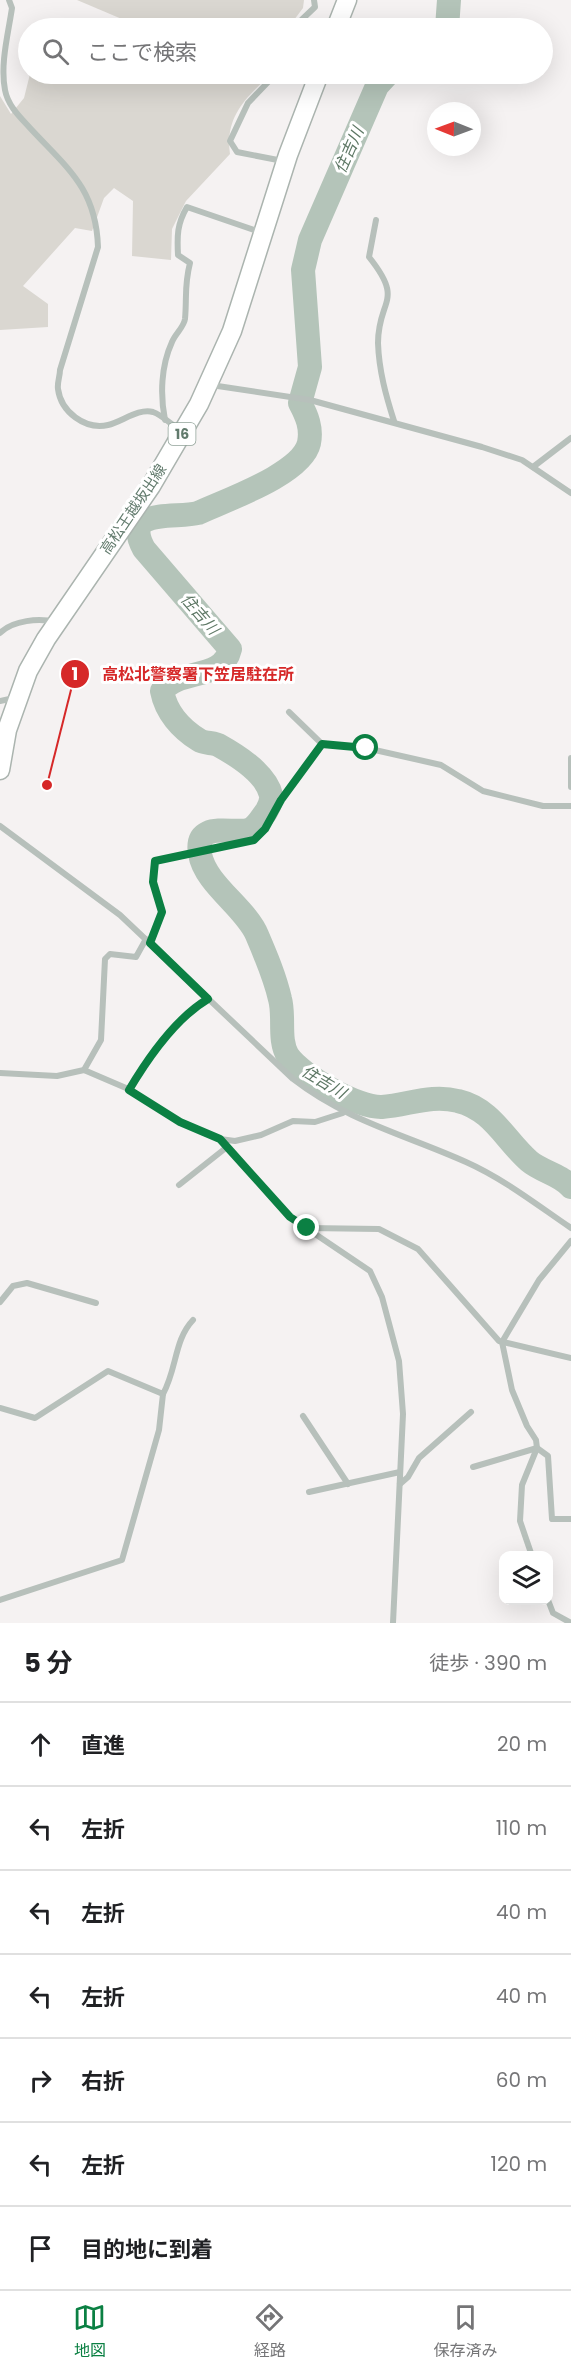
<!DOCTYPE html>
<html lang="ja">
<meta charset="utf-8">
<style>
body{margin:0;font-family:Poppins,"Noto Sans JP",sans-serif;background:#f6f6f6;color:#202124}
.controls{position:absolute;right:18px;bottom:18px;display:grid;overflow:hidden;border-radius:12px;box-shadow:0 6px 24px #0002}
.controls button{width:54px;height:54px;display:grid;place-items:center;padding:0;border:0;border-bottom:2px solid #e0e0e0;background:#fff;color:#202124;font:30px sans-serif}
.compass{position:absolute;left:427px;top:102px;width:54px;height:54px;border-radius:50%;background:#fff;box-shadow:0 6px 24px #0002;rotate:271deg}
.stop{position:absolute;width:18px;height:18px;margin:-14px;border:4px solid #0b8043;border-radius:50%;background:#fff}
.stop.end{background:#0b8043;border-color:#fff;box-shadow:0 2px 6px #0008}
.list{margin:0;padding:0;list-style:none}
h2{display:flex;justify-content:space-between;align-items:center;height:78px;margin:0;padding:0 24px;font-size:26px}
h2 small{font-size:20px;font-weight:400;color:#757577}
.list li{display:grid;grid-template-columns:39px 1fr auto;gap:18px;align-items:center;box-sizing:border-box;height:84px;padding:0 24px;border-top:2px solid #e0e0e0}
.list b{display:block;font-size:22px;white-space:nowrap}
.list em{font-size:20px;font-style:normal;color:#757577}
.icon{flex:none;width:33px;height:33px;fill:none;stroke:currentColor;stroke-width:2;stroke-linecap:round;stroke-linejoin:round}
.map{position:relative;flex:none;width:571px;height:1623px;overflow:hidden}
.search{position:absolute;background:#fff;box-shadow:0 6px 24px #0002;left:18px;right:18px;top:18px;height:66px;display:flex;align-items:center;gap:15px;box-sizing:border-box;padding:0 21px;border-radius:33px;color:#757577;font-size:22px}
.sheet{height:666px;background:#fff}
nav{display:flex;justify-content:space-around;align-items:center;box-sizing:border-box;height:84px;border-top:2px solid #e0e0e0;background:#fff;font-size:16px;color:#757577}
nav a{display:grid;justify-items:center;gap:3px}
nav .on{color:#0b8043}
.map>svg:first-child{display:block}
.green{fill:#dad7d1}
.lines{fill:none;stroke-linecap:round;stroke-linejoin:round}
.river{stroke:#b4c4b9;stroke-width:24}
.primary-casing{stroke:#abb4af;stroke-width:21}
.minor{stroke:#b7c0bb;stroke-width:6}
.primary{stroke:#fff;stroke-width:18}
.route{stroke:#0b8043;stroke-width:8}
.labels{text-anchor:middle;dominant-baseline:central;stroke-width:6;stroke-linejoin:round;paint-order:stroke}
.shield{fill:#fff;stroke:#91a399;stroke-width:1.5}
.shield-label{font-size:14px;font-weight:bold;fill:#627b6d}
.street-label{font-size:15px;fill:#627b6d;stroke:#fff}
.water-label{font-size:16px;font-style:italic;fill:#5d7764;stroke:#fff}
.leader{fill:none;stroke:#d62828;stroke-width:2}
.callout-dot{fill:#d62828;stroke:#fff;stroke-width:2}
.mark-label{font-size:18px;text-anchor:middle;font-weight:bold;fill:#fff}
.callout-label{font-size:16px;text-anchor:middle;font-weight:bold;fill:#d62828;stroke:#fff;stroke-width:6;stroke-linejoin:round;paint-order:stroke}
</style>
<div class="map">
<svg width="571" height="1623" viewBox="0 0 571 1623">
<rect width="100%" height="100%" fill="#f5f2f2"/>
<g class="green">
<polygon points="77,0 304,0 303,8 288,28 143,28"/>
<path d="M30,74h89l18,3 3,-3h127v4c-24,22 -42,41 -37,76l-44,47 -14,28 -1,31 -39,-4 1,-55 -19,-13 -10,10 -12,33 -17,-3 -52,58 25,18v23l-48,3v-234l11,18 13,-16z"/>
</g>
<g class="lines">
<g class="river">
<polyline points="447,28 449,0"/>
<path d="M388,74l-11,12 -67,154 -7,30 7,97 -10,36c7,13 12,25 9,40 -7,31 -83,57 -111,70 -22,6 -77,-6 -54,36l86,100c-7,32 -51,19 -68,42 4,21 19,38 37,49 6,4 15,2 21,6 18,10 46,28 51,49 1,7 -2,11 -5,17 -5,6 -8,13 -15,17 -15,7 -57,-11 -51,25 5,30 46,54 57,81 9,21 18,42 23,64 5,18 -2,41 8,57 14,20 70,52 94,51 27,-2 49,-13 76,-6 34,8 47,39 71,60 13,11 31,13 42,26"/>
</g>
<defs>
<g id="primary">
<polyline points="336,28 347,0"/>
<polyline points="0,770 7,730 28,671 46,639 151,486 199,404 232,331 288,155 319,74"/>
</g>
</defs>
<use href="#primary" class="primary-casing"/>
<g class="minor">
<path d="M9,0l3,8c-4,27 -12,56 -7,82 3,16 15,27 25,38 37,40 66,60 68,119l-38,123c0,6 -3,13 -2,19 3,23 27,41 50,36 14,-3 30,-17 45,-13 9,3 19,13 27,18"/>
<polyline points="293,28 315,7 314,0"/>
<polyline points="269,74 270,80 248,103 230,141 237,152 283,161"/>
<path d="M376,220l-7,37c36,45 9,42 9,86 1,28 8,53 16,78"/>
<polyline points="211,385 310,400 482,447 522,460 571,493"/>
<path d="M165,420c-5,-25 -4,-54 7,-78 3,-8 12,-15 13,-23 2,-22 -1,-33 5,-56l-12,-8c-1,-19 -1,-31 9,-48l73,25"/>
<polyline points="533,467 571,438"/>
<path d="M0,633c13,-13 39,-15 56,-11"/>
<polyline points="0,701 14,698"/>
<polyline points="322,744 366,748 441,765 483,791 543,806 571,806"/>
<polyline points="571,758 571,787"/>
<path d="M0,826l120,89 173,164c54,42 113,56 173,83 38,17 71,43 105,66"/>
<polyline points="150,943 162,912 153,882 155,861 254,840 265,829 281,800 322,744 289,712"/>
<polyline points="84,1070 101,1040 105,959 110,954 136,957 146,939"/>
<polyline points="0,1073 57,1076 84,1070 126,1088 180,1122 220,1139 235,1141 261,1135 293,1121 315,1122 343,1113"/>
<path d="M129,1090c19,-32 47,-72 79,-91"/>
<polyline points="220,1139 290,1217 370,1271 382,1297 399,1361 403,1414 393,1623"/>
<polyline points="179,1185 227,1147"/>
<polyline points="308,1228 379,1229 418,1249 499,1341 571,1358"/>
<polyline points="0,1302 13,1286 27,1283 96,1303"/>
<path d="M0,1408l35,10 73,-47 55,23c14,-25 11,-54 30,-74"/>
<polyline points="303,1416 348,1484"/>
<polyline points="473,1467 537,1448 548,1456 552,1519 571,1519"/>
<polyline points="400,1484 408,1477 419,1458 471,1412"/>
<polyline points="309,1492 400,1472"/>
<polyline points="532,1556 520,1521 522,1485 537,1448 536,1440 527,1426 512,1390 502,1342 539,1280 571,1241"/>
<polyline points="0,1600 122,1560 159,1430 163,1394"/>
<polyline points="548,1600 553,1613 571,1623"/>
</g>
<use href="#primary" class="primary"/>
</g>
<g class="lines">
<path class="route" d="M307,1228l-17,-11 -70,-78 -40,-17 -51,-32c19,-32 47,-72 79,-91l-58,-56 12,-31 -9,-30 2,-21 99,-21 11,-11 16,-29 41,-56 44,4"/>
</g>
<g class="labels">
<rect class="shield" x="168.5" y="423" width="27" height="22" rx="4.5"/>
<g class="shield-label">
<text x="182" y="434">16</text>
</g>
<g class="street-label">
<text transform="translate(133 509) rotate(-56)">高松王越坂出線</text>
</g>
<g class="water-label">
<text transform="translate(349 150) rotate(-66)">住吉川</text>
<text transform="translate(200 614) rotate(49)">住吉川</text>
<text transform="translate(324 1082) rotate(31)">住吉川</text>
</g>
</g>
<path class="leader" d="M47 785L75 674"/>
<g class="callout-dot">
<circle cx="47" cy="785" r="6"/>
<circle cx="75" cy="674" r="15"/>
</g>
<g class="mark-label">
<text x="75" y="680">1</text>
</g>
<g class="callout-label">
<text x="198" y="680">高松北警察署下笠居駐在所</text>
</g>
</svg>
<div class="controls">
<button><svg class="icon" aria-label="layers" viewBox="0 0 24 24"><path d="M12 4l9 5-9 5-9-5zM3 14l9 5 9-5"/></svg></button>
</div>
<svg class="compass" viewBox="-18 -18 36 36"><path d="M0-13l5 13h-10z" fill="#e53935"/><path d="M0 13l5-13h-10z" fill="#757577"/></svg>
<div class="stop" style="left:366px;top:748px"></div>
<div class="stop end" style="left:307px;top:1228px"></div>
<div class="search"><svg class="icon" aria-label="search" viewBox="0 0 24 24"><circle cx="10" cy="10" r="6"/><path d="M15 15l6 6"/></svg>ここで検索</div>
</div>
<section class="sheet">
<h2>5 分<small>徒歩 · 390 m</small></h2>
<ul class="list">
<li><svg class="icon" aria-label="ahead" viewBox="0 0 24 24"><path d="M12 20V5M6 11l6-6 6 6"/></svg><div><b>直進</b></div><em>20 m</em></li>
<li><svg class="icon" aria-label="left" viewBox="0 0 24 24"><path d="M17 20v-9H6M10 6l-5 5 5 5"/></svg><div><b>左折</b></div><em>110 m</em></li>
<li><svg class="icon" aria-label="left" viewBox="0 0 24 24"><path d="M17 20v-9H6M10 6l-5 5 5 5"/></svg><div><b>左折</b></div><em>40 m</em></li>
<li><svg class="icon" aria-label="left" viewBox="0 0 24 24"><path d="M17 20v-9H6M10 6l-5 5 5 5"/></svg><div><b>左折</b></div><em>40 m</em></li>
<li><svg class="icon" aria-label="right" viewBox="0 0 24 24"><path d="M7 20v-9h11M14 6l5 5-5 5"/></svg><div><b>右折</b></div><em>60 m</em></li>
<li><svg class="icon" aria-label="left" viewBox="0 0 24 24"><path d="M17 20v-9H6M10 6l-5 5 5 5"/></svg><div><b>左折</b></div><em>120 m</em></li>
<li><svg class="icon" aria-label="arrive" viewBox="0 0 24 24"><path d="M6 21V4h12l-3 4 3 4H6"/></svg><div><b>目的地に到着</b></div></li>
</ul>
</section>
<nav>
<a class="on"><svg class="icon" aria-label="map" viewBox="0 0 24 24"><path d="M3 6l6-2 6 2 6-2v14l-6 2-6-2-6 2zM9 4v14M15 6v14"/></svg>地図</a>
<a><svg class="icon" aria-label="directions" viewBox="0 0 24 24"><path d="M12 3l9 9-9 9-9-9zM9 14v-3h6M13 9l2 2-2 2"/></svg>経路</a>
<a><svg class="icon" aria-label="saved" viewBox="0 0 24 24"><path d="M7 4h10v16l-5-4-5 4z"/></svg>保存済み</a>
</nav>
